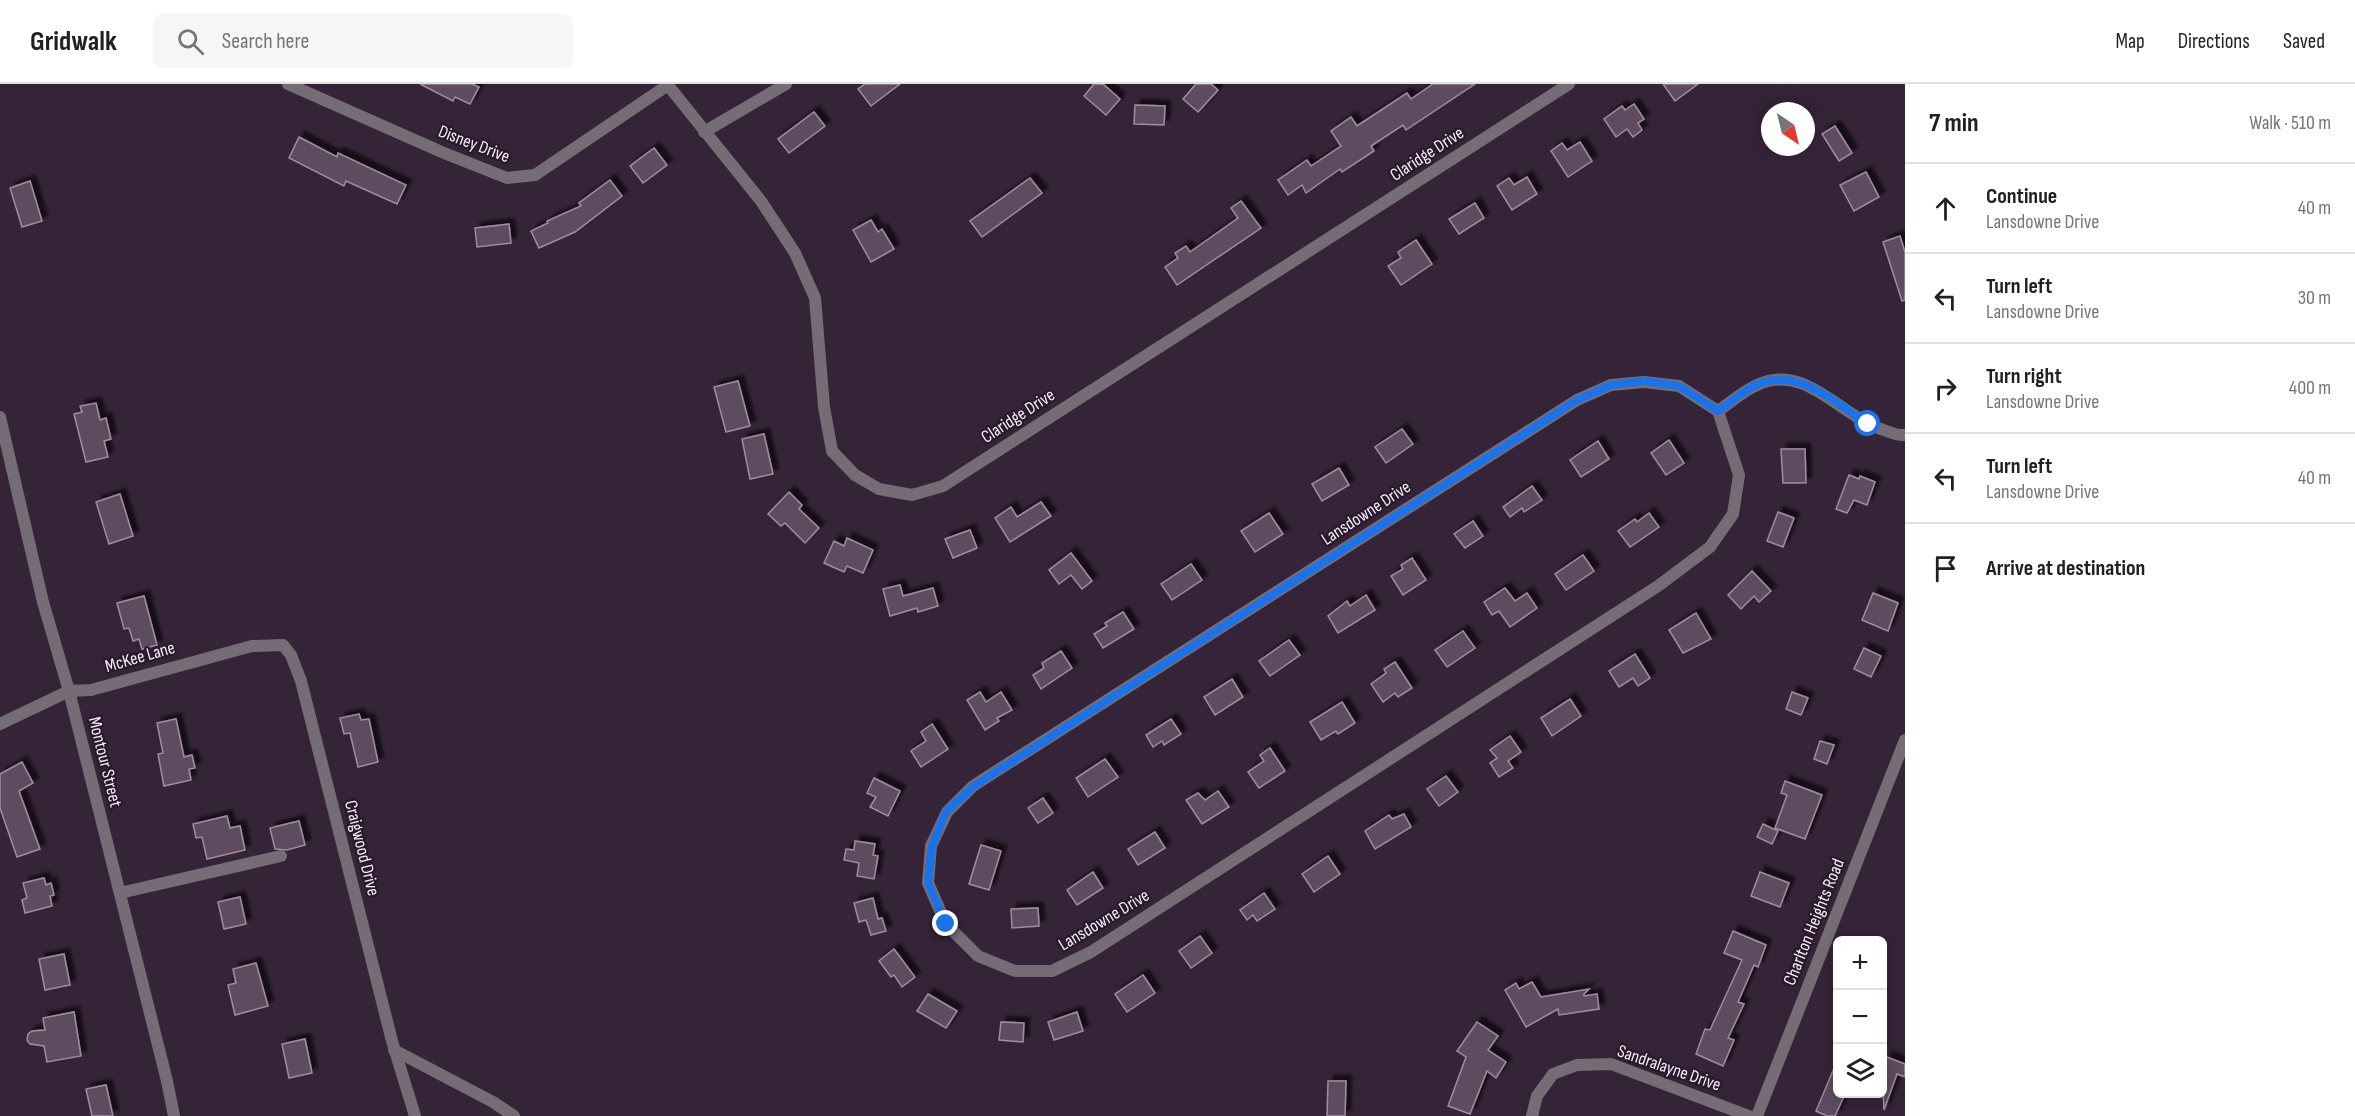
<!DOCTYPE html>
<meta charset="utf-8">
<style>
body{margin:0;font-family:"Sofia Sans Condensed",sans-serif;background:#f6f6f6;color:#202124}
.controls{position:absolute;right:18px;bottom:18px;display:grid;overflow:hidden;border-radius:9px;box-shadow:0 3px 15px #0003}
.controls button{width:54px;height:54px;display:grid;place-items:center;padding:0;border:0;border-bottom:2px solid #e0e0e0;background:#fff;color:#202124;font:30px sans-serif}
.compass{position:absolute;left:1761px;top:18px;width:54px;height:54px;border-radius:50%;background:#fff;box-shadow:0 3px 15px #0003;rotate:145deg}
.stop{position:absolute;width:18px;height:18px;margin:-14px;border:4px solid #1a73e8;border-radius:50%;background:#fff}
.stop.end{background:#1a73e8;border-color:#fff;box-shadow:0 2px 6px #0008}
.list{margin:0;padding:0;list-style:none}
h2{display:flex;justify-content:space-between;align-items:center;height:78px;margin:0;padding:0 24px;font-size:26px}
h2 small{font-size:20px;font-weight:400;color:#757577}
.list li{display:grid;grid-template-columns:39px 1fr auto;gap:18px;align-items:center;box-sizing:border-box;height:90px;padding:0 24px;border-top:2px solid #e0e0e0}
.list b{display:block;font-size:22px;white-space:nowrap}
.list p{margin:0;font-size:20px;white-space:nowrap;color:#757577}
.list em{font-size:20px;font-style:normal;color:#757577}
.icon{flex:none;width:33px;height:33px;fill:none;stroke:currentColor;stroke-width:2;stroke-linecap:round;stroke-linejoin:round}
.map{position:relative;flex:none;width:1905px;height:1032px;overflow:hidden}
header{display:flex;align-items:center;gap:36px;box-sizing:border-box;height:84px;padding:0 30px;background:#fff;border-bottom:2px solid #e0e0e0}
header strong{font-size:28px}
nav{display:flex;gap:33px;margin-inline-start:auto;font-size:21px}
.search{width:420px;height:54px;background:#f6f6f6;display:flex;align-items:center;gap:15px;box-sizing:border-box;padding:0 21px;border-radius:9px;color:#757577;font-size:22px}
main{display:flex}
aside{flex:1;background:#fff}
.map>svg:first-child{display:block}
.building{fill:#5f4b61;stroke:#a18ba3;stroke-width:1.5;filter:url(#shadow)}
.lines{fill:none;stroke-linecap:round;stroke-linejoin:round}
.street{stroke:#756c76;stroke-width:12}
.route{stroke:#1a73e8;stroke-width:8}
.labels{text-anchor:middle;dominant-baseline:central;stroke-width:4.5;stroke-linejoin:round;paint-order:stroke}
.street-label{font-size:18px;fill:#f7ecf9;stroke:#2a192c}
</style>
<header>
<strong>Gridwalk</strong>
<div class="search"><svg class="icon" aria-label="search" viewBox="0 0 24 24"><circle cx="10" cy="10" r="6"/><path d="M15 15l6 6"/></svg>Search here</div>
<nav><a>Map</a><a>Directions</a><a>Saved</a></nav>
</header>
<main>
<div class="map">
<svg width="1905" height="1032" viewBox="0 0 1905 1032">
<defs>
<filter id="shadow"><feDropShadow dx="5.5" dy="-5.5" stdDeviation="1.5" flood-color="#0009"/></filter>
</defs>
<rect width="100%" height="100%" fill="#352337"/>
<g class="building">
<polygon points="420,0 472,0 479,3 470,20 455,13 453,17"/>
<polygon points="865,0 900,0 871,22 858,5"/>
<polygon points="1094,0 1103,0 1120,15 1106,31 1084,12"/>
<polygon points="1196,0 1211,0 1218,6 1198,28 1183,15"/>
<polygon points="1433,0 1475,0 1406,46 1403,41 1371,62 1374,67 1342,88 1340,85 1306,109 1302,101 1288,111 1278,96 1307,76 1311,82 1341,62 1331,47 1351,33 1357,42 1407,9 1411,15"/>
<polygon points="1663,0 1698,0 1675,17"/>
<polygon points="1634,20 1644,35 1638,39 1642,46 1633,53 1627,45 1616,53 1604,35 1622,22 1625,26"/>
<polygon points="1135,21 1165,22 1164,41 1134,40"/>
<polygon points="814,28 825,42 789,69 778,55"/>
<polygon points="1835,42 1852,69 1839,77 1822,50"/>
<polygon points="299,53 337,73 338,69 406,101 397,120 346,97 344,102 289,74"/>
<polygon points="1580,58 1592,77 1568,93 1551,67 1562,59 1567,66"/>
<polygon points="654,64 667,81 643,99 630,82"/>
<polygon points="1866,88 1879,113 1854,127 1840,101"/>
<polygon points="1527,93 1537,110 1512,126 1497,102 1509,94 1514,101"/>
<polygon points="1030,94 1042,109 982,153 970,137"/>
<polygon points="610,96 622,112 575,148 539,164 531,147 548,139 547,137 581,122 579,119"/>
<polygon points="30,97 42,137 22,143 10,104"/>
<polygon points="1241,117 1261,144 1177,201 1165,183 1178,174 1175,169 1186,162 1190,168 1238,134 1231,124"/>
<polygon points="1475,119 1484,134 1459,150 1449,135"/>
<polygon points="871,136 878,148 882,145 894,165 871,178 853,146"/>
<polygon points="509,140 511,159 477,163 475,144"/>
<polygon points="1900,152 1905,168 1905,216 1902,217 1883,158"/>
<polygon points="1416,156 1432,180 1401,201 1388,182 1401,174 1398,168"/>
<polygon points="738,297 750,342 726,348 714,303"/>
<polygon points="96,319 100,336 106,334 111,355 104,357 108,373 86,378 74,330 82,328 80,322"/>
<polygon points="1402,345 1413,360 1386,379 1375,363"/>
<polygon points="764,350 773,390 750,395 742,355"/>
<polygon points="1669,356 1684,379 1666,391 1651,369"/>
<polygon points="1598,357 1609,375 1581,393 1570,376"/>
<polygon points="1781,365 1805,365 1806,399 1783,399"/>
<polygon points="1339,384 1349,401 1322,417 1312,400"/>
<polygon points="1849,391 1859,395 1860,392 1875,398 1867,421 1854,416 1847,429 1836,425"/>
<polygon points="1532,402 1542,416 1524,428 1522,424 1510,433 1503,423"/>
<polygon points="789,408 802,421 799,425 819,444 805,459 785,439 781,442 768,430"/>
<polygon points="120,410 133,452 109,460 96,418"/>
<polygon points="1041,418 1051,432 1010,458 995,434 1011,423 1017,433"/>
<polygon points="1778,428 1794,434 1783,463 1767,457"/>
<polygon points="1269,429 1283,450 1255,468 1241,447"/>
<polygon points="1649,429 1659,443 1630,463 1618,447 1635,435 1637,438"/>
<polygon points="1473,437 1483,452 1465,464 1454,450"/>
<polygon points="970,446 977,464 953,474 945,455"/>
<polygon points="847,454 873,466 863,489 847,482 844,488 824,479 834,457 844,462"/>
<polygon points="1071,469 1092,497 1082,505 1071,491 1059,500 1049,486"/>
<polygon points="1583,471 1594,487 1566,506 1555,490"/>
<polygon points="1412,474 1426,496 1403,511 1391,492 1403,485 1401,481"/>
<polygon points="1191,480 1202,496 1172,516 1161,500"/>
<polygon points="1752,487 1771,507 1759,518 1754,512 1741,525 1728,511"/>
<polygon points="900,501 903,512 933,504 938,522 918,528 917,524 890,532 883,505"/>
<polygon points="1505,504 1515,517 1527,509 1537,524 1510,543 1499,527 1492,531 1484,518"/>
<polygon points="1873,509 1898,519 1888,547 1862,536"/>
<polygon points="1366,511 1375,526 1338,549 1328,532 1347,517 1350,522"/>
<polygon points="144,512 157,561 142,565 139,555 133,557 129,544 124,545 117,519"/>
<polygon points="1123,528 1134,545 1103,564 1094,550 1107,542 1105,539"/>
<polygon points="1696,529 1711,555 1683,569 1669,546"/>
<polygon points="1463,547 1475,564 1447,583 1435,566"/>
<polygon points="1289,556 1300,571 1270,592 1259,577"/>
<polygon points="1864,564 1881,572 1871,593 1854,585"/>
<polygon points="1061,567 1072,584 1041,605 1033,591 1044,584 1042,579"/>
<polygon points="1635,570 1650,594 1638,602 1633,594 1619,603 1609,587"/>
<polygon points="1395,578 1412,604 1398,613 1395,609 1383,618 1371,600 1386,589 1384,585"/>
<polygon points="1232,595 1243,613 1215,631 1204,613"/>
<polygon points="980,608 986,618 1001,608 1012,626 997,634 999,637 985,646 967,616"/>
<polygon points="1792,608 1808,614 1801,631 1786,625"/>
<polygon points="1570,615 1581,632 1552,652 1541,634"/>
<polygon points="1342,618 1355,639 1338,650 1336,647 1321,656 1310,638"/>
<polygon points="359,630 361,636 369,635 378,678 358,683 350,649 344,650 340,634"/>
<polygon points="176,635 184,673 192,671 195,684 189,685 191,696 164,702 158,670 163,669 157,639"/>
<polygon points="1171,635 1181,650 1164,661 1162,657 1153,663 1146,651"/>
<polygon points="932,640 948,665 921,683 911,667 926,657 921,648"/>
<polygon points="1510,652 1521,668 1508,677 1513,684 1499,693 1490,679 1497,674 1490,666"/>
<polygon points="1820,657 1834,661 1827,680 1814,675"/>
<polygon points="1270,664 1285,687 1259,704 1248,688 1264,677 1260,671"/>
<polygon points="1105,675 1118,693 1088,713 1076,694"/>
<polygon points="22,678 33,699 19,707 40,765 17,773 0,724 0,690"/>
<polygon points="1446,692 1458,708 1439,722 1427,705"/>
<polygon points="874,694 900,707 888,732 870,723 876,713 867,709"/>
<polygon points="1785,697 1822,711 1805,755 1775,744 1787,711 1781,709"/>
<polygon points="1218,707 1229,723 1202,740 1186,716 1198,709 1205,716"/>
<polygon points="1043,714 1053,729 1038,739 1028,724"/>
<polygon points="1404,730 1411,743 1375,765 1365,747 1389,731 1392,735"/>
<polygon points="227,732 230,744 240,742 245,766 207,775 202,753 196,754 193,740"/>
<polygon points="299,737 305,761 287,766 275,765 270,744"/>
<polygon points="1763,740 1778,747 1772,760 1757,753"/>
<polygon points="1155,748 1165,764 1138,781 1128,765"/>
<polygon points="855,757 875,760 873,771 878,772 874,795 857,792 859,779 844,776 846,765 854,766"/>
<polygon points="981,761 1001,767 989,806 969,800"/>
<polygon points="1328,772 1340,790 1314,808 1302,790"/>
<polygon points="1093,788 1103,804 1077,821 1067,806"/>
<polygon points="1760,788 1789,799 1780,823 1751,812"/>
<polygon points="44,794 46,801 51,799 54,811 50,812 52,822 25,829 22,816 27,814 23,799"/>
<polygon points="1264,809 1275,825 1257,837 1253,831 1247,836 1240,826"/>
<polygon points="240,813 246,840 224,845 218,818"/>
<polygon points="873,814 878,835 882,834 886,847 871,851 866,836 859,838 854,819"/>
<polygon points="1038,824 1039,842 1012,844 1011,825"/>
<polygon points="1733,847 1766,861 1758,883 1754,881 1738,918 1744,920 1728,954 1734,956 1723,982 1696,970 1705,945 1710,946 1742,876 1724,869"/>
<polygon points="1200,852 1212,869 1191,884 1179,867"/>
<polygon points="894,865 915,893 902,903 894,891 891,893 879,877"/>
<polygon points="64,870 70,901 45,906 39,875"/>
<polygon points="256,879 268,922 235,931 228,901 236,899 233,885"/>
<polygon points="1143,891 1155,909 1127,928 1115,910"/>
<polygon points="1532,898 1541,913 1589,905 1584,910 1584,912 1597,910 1599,925 1559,931 1558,925 1526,943 1505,906 1516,899 1519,905"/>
<polygon points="928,910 957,927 946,944 917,927"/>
<polygon points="74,928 81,972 47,978 44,962 30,960 27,956 28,950 32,947 45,946 43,934"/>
<polygon points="1077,928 1083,947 1054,956 1048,938"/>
<polygon points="1001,938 1024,939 1023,958 999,956"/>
<polygon points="1477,938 1498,952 1488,966 1506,978 1496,994 1487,987 1470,1030 1448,1022 1466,973 1457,967"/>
<polygon points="305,955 312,989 289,994 282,960"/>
<polygon points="1887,973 1905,980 1905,993 1897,990 1884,1026 1882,984"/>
<polygon points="1837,977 1838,1010 1845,1010 1835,1032 1827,1032 1816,1027"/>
<polygon points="1328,997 1346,997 1345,1032 1327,1032"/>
<polygon points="106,1001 113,1032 92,1032 86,1005"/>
</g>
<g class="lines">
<g class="street">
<polyline points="288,0 444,69 507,94 535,91 668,1"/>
<polyline points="667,0 761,117 795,169 815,214 824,323 832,367 855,391 879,405 912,411 943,402 1569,0"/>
<polyline points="704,48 786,0"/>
<polygon points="1644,298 1679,302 1718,327 1739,391 1733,430 1710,463 1658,502 1091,868 1052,887 1015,887 978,872 946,840 928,799 931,762 947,728 973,702 1577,316 1611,301"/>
<path d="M1718,327c12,-8 25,-20 39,-26 47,-22 81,28 121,43 9,3 18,8 27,7"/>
<polyline points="0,333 43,518 69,607 167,997 174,1032"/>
<polyline points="0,640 69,607 91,606 252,562 283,561 291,571 301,597 392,957 415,1032"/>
<polyline points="120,809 281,772"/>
<polyline points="394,966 493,1018 514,1032"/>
<polyline points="1532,1032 1537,1012 1553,990 1577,981 1611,980 1749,1032"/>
<polyline points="1757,1032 1905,656"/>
</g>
</g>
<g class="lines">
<path class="route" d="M946,840l-18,-41 4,-37 14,-34 28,-26 603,-386 34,-15 33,-4 35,5 39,25c12,-8 25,-20 38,-26 41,-19 80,18 112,39"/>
</g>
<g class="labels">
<g class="street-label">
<text transform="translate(474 60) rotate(21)">Disney Drive</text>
<text transform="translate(1427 70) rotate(-33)">Claridge Drive</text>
<text transform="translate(1018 332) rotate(-33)">Claridge Drive</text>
<text transform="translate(1366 429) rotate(-33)">Lansdowne Drive</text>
<text transform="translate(140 573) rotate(-16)">McKee Lane</text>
<text transform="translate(105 678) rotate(76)">Montour Street</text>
<text transform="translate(362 764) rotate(76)">Craigwood Drive</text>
<text transform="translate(1104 836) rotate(-31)">Lansdowne Drive</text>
<text transform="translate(1814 838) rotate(-68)">Charlton Heights Road</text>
<text transform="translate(1669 984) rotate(19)">Sandralayne Drive</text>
</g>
</g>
</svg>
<div class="controls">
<button>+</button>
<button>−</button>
<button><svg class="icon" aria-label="layers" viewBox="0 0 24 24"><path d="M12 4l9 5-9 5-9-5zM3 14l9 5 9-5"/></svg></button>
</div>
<svg class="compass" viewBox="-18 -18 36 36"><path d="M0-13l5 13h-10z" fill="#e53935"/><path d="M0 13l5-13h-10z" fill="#757577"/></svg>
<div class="stop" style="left:1868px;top:340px"></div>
<div class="stop end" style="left:946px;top:840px"></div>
</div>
<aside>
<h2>7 min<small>Walk · 510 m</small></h2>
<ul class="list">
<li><svg class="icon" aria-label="ahead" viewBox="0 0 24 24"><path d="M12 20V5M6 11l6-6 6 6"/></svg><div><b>Continue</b><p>Lansdowne Drive</p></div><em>40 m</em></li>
<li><svg class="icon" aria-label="left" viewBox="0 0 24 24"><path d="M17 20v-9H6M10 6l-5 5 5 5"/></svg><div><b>Turn left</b><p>Lansdowne Drive</p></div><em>30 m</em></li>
<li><svg class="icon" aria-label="right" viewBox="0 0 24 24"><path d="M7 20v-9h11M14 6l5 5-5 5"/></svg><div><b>Turn right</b><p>Lansdowne Drive</p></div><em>400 m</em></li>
<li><svg class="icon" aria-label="left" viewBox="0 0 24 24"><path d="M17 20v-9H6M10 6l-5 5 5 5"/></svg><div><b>Turn left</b><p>Lansdowne Drive</p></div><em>40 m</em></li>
<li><svg class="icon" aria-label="arrive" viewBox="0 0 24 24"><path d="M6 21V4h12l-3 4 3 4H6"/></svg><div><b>Arrive at destination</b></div></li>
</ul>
</aside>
</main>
